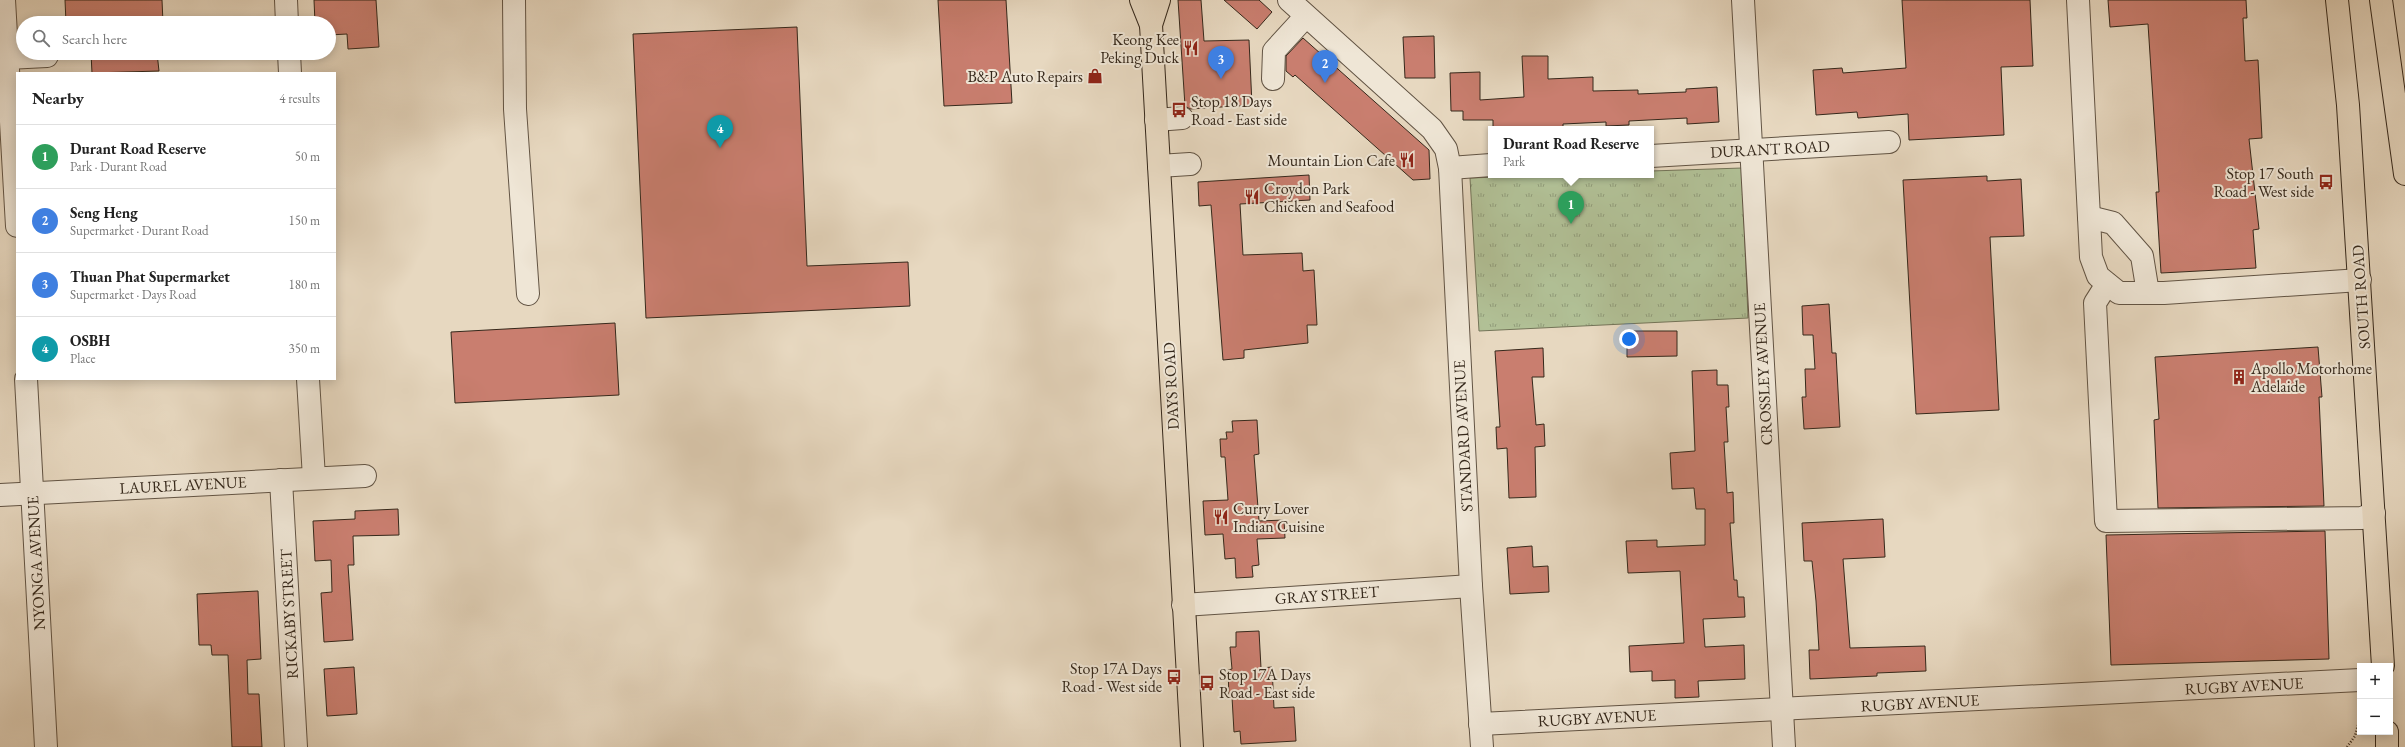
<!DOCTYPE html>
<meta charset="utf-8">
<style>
body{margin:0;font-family:"EB Garamond",serif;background:#f2f2f2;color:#222}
.controls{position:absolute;right:12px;bottom:12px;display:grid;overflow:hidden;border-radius:0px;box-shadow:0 2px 10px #0003}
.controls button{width:36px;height:36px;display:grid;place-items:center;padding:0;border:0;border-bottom:1px solid #e0e0e0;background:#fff;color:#222;font:20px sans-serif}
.you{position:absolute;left:1629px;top:339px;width:14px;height:14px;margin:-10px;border:3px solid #fff;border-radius:50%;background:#1a73e8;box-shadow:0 0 0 6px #1a73e833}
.badge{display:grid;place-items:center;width:26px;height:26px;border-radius:50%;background:#1a73e8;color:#fff;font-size:13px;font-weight:700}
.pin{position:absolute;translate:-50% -33px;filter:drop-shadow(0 1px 2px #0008)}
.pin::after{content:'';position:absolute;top:21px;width:14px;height:12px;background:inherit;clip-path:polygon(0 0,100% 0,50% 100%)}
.popup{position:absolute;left:1488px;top:126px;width:166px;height:52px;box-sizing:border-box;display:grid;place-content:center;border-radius:0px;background:#fff;filter:drop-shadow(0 1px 3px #0005);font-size:13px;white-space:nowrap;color:#767676}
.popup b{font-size:15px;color:#222}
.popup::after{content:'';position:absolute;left:50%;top:100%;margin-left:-8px;border:8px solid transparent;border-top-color:#fff}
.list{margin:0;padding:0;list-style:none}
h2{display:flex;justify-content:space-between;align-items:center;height:52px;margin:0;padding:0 16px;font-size:17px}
h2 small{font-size:13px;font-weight:400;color:#767676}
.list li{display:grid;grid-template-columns:26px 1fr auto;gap:12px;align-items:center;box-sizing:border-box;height:64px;padding:0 16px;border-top:1px solid #e0e0e0}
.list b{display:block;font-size:15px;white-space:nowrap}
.list p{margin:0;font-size:13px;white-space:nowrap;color:#767676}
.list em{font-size:13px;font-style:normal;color:#767676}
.icon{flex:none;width:22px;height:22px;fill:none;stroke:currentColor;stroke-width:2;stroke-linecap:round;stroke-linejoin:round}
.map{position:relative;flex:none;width:2405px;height:747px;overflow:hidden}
.search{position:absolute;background:#fff;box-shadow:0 2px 10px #0003;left:16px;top:16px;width:320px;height:44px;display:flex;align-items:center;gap:10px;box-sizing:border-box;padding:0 14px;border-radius:22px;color:#767676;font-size:15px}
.panel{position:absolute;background:#fff;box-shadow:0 2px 10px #0003;left:16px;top:72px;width:320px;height:308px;border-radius:0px}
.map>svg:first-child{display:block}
.grass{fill:url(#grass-tufts);stroke:#737458}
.building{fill:#c97e6f;stroke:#35281b}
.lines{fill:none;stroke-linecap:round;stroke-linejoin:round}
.minor-casing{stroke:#625444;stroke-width:24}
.major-casing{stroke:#35281b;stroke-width:24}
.highway-casing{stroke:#35281b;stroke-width:24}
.path{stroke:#35281b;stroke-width:2.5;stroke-dasharray:1 2;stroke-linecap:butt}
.minor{stroke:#efe6d6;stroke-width:22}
.major{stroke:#e7d8c0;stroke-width:22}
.highway{stroke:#e7d8c0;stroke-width:22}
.labels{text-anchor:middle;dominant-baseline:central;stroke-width:4;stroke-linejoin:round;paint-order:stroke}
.poi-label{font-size:16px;fill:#35281b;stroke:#efe6d6;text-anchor:end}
.street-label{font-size:16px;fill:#35281b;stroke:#efe6d6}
</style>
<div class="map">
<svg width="2405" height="747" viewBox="0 0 2405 747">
<defs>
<pattern id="grass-tufts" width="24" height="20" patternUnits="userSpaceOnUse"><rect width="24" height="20" fill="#b1c096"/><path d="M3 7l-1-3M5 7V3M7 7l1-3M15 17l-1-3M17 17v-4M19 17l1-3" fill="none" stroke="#919c7a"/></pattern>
</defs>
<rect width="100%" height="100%" fill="#e7d8c0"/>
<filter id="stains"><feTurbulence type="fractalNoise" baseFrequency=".005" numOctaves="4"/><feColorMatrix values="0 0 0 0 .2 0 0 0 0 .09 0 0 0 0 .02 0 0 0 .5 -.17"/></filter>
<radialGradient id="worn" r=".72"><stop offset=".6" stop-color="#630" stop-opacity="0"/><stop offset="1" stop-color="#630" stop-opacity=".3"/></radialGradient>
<polygon class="grass" points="1742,168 1748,318 1479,331 1470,178 1557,175 1651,175 1651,171"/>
<g class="building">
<polygon points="65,0 162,0 163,23 66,23"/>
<polygon points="314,0 376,0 379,47 348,49 347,34 329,35 329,23 315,23"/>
<polygon points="938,0 1006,0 1012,103 944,106"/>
<polygon points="1178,0 1201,0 1204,41 1249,40 1252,105 1190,109 1185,106"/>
<polygon points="1224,0 1259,0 1272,12 1257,29"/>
<polygon points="1902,0 2030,0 2033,66 2001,67 2004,135 1909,140 1908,114 1858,118 1857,112 1816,115 1813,70 1842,68 1843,73 1906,68"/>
<polygon points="2108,0 2246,0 2247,18 2243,18 2245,61 2258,60 2262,138 2249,139 2259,229 2253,230 2256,268 2161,273 2156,192 2159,192 2148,24 2110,27"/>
<polygon points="797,27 807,266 908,262 910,306 646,318 633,34"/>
<polygon points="1434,36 1435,78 1405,78 1403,37"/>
<polygon points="1303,38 1429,150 1430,179 1413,180 1295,75 1293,77 1286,71 1286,56"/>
<polygon points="91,53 157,53 159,71 92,73"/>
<polygon points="1522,56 1548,56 1548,79 1593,77 1593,91 1638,90 1638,94 1686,92 1686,89 1717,87 1719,122 1687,124 1687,118 1629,121 1629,125 1606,126 1606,122 1563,124 1563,128 1493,129 1493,120 1463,120 1463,111 1451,111 1450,73 1480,72 1480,100 1524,97"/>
<polygon points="1309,175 1310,200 1240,204 1243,255 1302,253 1303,271 1314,270 1317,325 1307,325 1308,343 1244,350 1244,358 1223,360 1211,205 1199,206 1198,182"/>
<polygon points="1987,176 1987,181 2021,179 2024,236 1990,237 1999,410 1916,414 1903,180"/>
<polygon points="1829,304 1832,353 1836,353 1840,427 1804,429 1802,397 1806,397 1805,369 1815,369 1813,335 1803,335 1802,306"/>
<polygon points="615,323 619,395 455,403 451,332"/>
<polygon points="1627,331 1677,331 1677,356 1627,357"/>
<polygon points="2318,347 2322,397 2319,397 2324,506 2158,508 2154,420 2159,419 2155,357"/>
<polygon points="1543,348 1544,377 1532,377 1536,425 1544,424 1545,446 1535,447 1536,497 1509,498 1507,448 1497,449 1496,427 1500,427 1495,351"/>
<polygon points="1717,370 1717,385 1728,385 1729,407 1726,407 1728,442 1724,442 1727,493 1733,492 1734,523 1730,523 1734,580 1737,580 1738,597 1744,597 1745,617 1703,619 1705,647 1744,645 1745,679 1698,681 1699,697 1675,698 1675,680 1652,681 1652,671 1630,672 1629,646 1684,643 1680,571 1628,573 1626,541 1657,540 1657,547 1705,545 1705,509 1696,509 1694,488 1672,489 1670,453 1695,451 1692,371"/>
<polygon points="1257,420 1259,454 1254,455 1259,521 1284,520 1285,538 1257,539 1259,565 1252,566 1253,577 1236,578 1235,558 1225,559 1223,534 1205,535 1203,501 1228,500 1225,457 1221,457 1220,439 1227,439 1226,432 1233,432 1232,421"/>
<polygon points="398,509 399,535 353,536 354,565 348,565 353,640 324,642 321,593 332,592 331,560 315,561 313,521 355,519 355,511"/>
<polygon points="1883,519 1885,557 1843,559 1850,648 1925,646 1926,671 1877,673 1877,676 1810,679 1809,650 1819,650 1816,601 1812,561 1804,561 1802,523"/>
<polygon points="2325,531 2329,659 2111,665 2106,535"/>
<polygon points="1532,546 1533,567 1548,566 1549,592 1510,594 1507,548"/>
<polygon points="258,591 261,659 247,660 248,694 259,694 262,747 232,747 228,655 212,655 211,645 199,645 197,594"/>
<polygon points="1259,631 1261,668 1272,667 1274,708 1294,707 1296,741 1241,744 1240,731 1234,732 1232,697 1229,697 1228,670 1232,669 1230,647 1236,647 1236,632"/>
<polygon points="354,667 357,714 327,716 324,669"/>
</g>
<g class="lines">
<defs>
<g id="minor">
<polyline points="4,0 17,226"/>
<polyline points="286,0 287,23"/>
<polyline points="514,0 515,109 528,294"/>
<polyline points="1289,0 1432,129 1446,149 1450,168 1471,586 1482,747"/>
<polyline points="1743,0 1784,747"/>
<polyline points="2078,0 2091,257 2098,276 2119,293 2164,293 2360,280"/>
<polyline points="289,53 290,73"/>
<polyline points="7,58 47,56"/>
<polyline points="1273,79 1274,51 1306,16"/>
<polyline points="1156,120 1182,118"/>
<polyline points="1651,156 1889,142"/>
<polyline points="1159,166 1190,164"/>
<polyline points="1450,168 1491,165"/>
<polyline points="2089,217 2113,223 2142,256 2148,293"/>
<polyline points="2107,284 2095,303 2106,521 2362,518 2374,513"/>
<polyline points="26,379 46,747"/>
<polyline points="308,379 314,478"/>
<polyline points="281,480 296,747"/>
<polyline points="0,495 365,476"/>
<polyline points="1183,605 1471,586"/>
<polyline points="1480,724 2360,680"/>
</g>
<g id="major">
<polyline points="1141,0 1151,25"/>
<polyline points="1159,0 1151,25 1192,747"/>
<polyline points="2337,0 2348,105 2383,666"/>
<polyline points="2387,732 2387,747"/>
</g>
<polyline id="highway" points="2381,0 2405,174"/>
</defs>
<use href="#minor" class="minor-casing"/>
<use href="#major" class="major-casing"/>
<use href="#highway" class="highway-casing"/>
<polyline class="path" points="2347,747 2355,736 2360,718"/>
<use href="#minor" class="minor"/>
<use href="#major" class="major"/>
<use href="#highway" class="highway"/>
</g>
<defs>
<symbol id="restaurant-bare" viewBox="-9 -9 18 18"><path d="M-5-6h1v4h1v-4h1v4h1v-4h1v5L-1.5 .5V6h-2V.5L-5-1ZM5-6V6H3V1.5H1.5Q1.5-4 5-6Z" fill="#8f2418" stroke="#efe6d6" stroke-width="2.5" paint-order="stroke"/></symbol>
<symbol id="shop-bare" viewBox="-9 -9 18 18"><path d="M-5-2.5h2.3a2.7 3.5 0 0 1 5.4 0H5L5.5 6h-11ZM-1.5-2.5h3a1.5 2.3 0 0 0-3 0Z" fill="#8f2418" stroke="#efe6d6" stroke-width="2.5" paint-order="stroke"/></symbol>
<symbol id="bus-bare" viewBox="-9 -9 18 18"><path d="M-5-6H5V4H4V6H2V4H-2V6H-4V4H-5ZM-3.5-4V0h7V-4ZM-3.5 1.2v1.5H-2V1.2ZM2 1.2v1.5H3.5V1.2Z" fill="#8f2418" stroke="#efe6d6" stroke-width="2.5" paint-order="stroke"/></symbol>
<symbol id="building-bare" viewBox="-9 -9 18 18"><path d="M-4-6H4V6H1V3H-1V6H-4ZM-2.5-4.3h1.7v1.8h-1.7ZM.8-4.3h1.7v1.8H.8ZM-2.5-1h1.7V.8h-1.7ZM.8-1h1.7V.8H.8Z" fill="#8f2418" stroke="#efe6d6" stroke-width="2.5" paint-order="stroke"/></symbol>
</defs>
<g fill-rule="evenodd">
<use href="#restaurant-bare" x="1180" y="37" width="22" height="22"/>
<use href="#shop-bare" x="1084" y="65" width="22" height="22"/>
<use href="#bus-bare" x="1168" y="99" width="22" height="22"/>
<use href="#restaurant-bare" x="1396" y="149" width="22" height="22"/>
<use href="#bus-bare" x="2315" y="171" width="22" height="22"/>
<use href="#restaurant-bare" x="1241" y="186" width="22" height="22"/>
<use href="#building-bare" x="2228" y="366" width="22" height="22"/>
<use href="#restaurant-bare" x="1210" y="506" width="22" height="22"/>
<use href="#bus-bare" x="1163" y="666" width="22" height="22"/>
<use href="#bus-bare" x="1196" y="672" width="22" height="22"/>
</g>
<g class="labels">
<g class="poi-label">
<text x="1179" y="39">Keong Kee<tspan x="1179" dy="18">Peking Duck</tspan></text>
<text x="1083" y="76">B&amp;P Auto Repairs</text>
<text x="1191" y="101" text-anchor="start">Stop 18 Days<tspan x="1191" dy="18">Road - East side</tspan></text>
<text x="1395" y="160">Mountain Lion Cafe</text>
<text x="2314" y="173">Stop 17 South<tspan x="2314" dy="18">Road - West side</tspan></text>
<text x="1264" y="188" text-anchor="start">Croydon Park<tspan x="1264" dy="18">Chicken and Seafood</tspan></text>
<text x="2251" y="368" text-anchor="start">Apollo Motorhome<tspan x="2251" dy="18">Adelaide</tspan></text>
<text x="1233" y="508" text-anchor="start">Curry Lover<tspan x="1233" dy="18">Indian Cuisine</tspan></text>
<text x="1162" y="668">Stop 17A Days<tspan x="1162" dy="18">Road - West side</tspan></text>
<text x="1219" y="674" text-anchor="start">Stop 17A Days<tspan x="1219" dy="18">Road - East side</tspan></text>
</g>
<g class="street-label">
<text transform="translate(1770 149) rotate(-3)">DURANT ROAD</text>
<text transform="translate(2361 297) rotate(-94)">SOUTH ROAD</text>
<text transform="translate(1763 374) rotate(-93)">CROSSLEY AVENUE</text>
<text transform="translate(1171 386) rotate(-93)">DAYS ROAD</text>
<text transform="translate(1463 436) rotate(-93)">STANDARD AVENUE</text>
<text transform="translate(183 485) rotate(-3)">LAUREL AVENUE</text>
<text transform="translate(36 563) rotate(-93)">NYONGA AVENUE</text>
<text transform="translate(1327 595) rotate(-4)">GRAY STREET</text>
<text transform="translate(289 614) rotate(-93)">RICKABY STREET</text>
<text transform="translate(2244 686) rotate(-3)">RUGBY AVENUE</text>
<text transform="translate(1920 703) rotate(-3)">RUGBY AVENUE</text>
<text transform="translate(1597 718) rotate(-3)">RUGBY AVENUE</text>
</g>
</g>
<rect width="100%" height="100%" filter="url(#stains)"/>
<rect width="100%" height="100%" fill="url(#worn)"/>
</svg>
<div class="controls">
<button>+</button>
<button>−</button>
</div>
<div class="you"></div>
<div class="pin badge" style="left:1571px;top:224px;background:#2e9e5b">1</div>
<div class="popup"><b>Durant Road Reserve</b>Park</div>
<div class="pin badge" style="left:1325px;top:83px;background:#3f7fe0">2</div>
<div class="pin badge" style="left:1221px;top:79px;background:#3f7fe0">3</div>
<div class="pin badge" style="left:720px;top:148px;background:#0f9aa8">4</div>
<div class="search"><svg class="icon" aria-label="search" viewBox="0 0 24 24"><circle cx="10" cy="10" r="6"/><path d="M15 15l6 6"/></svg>Search here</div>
<section class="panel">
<h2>Nearby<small>4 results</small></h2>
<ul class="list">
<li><span class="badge" style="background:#2e9e5b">1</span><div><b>Durant Road Reserve</b><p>Park · Durant Road</p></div><em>50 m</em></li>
<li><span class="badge" style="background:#3f7fe0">2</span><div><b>Seng Heng</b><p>Supermarket · Durant Road</p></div><em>150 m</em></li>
<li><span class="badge" style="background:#3f7fe0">3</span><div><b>Thuan Phat Supermarket</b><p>Supermarket · Days Road</p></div><em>180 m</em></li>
<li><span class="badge" style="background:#0f9aa8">4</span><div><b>OSBH</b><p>Place</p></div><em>350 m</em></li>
</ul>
</section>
</div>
